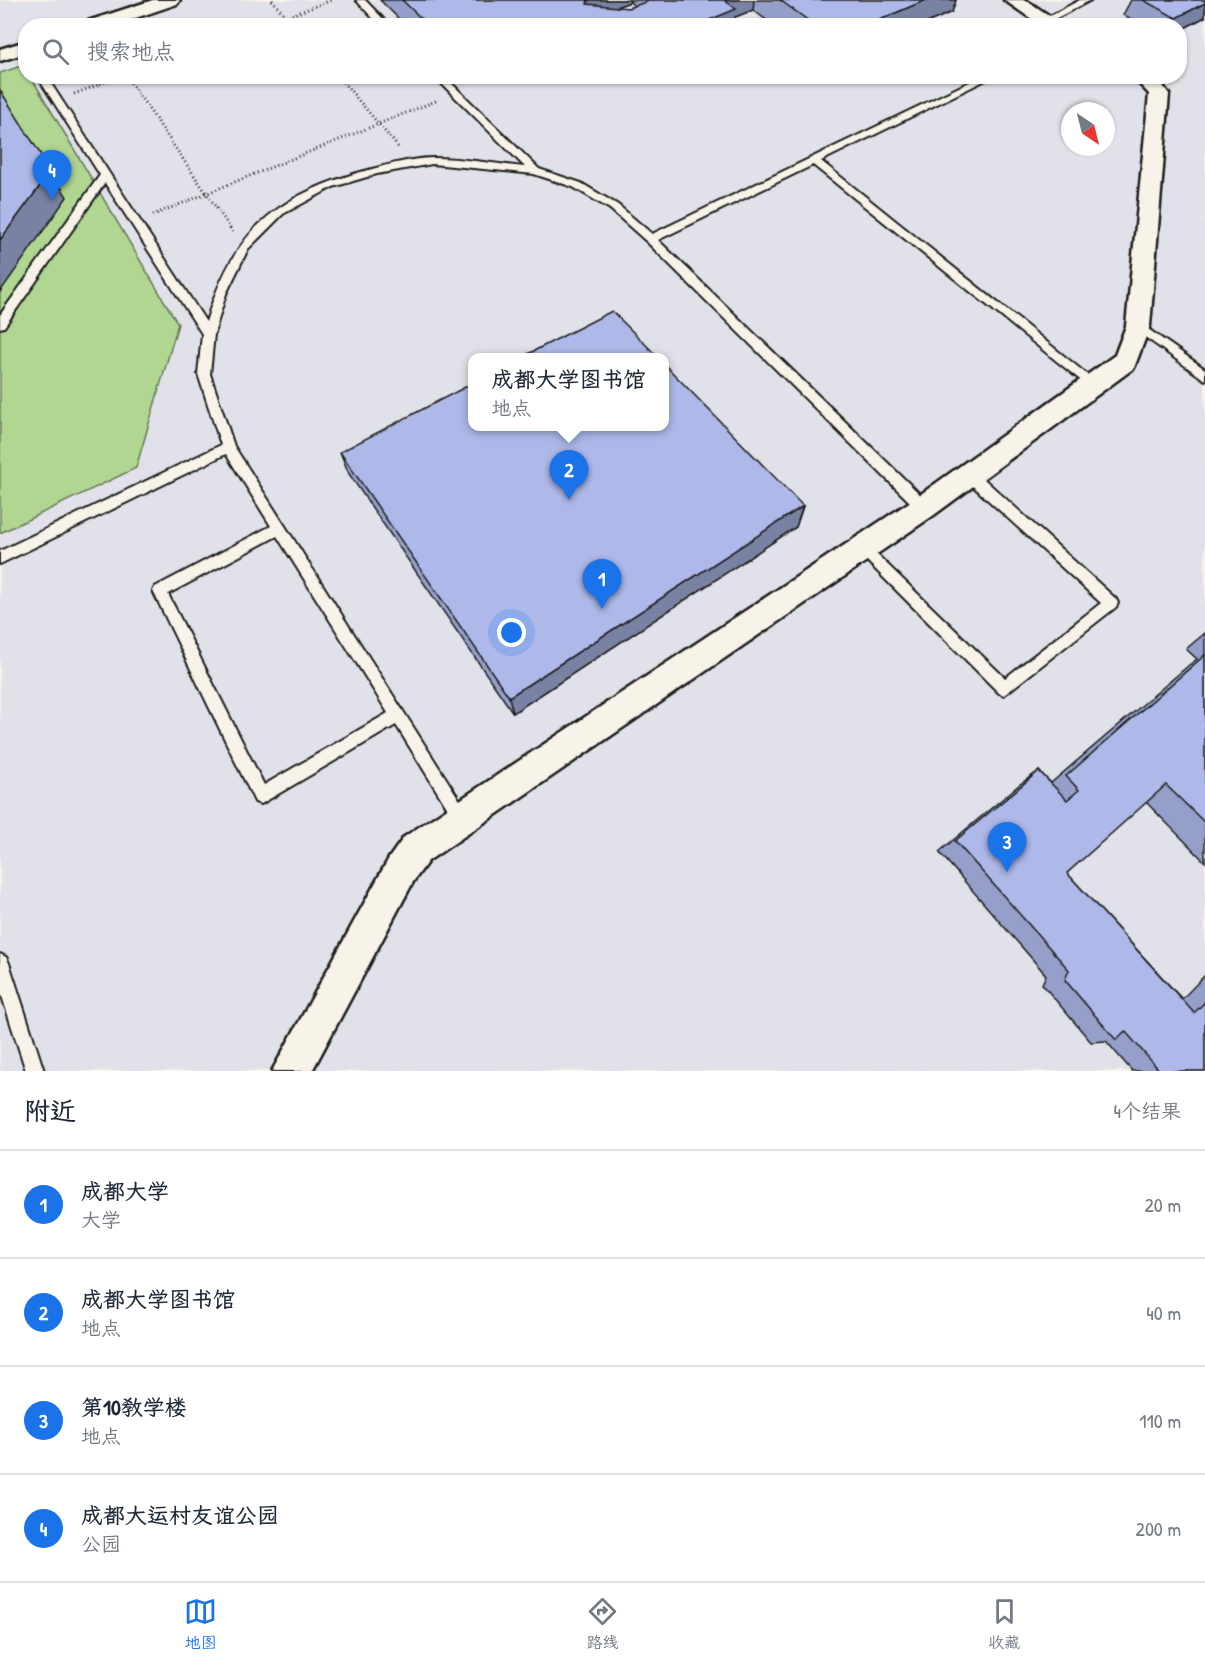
<!DOCTYPE html>
<html lang="zh">
<meta charset="utf-8">
<style>
body{margin:0;font-family:"Patrick Hand","LXGW WenKai TC",sans-serif;background:#f2f2f3;color:#1f2937}
.compass{position:absolute;left:1061px;top:102px;width:54px;height:54px;border-radius:50%;background:#fff;box-shadow:0 2px 4px #0004;rotate:145deg}
.you{position:absolute;left:512px;top:633px;width:21px;height:21px;margin:-15px;border:4px solid #fff;border-radius:50%;background:#1a73e8;box-shadow:0 0 0 9px #1a73e833}
.badge{display:grid;place-items:center;width:39px;height:39px;border-radius:50%;background:#1a73e8;color:#fff;font-size:20px;font-weight:700}
.pin{position:absolute;translate:-50% -50px;filter:drop-shadow(0 2px 3px #0008)}
.pin::after{content:'';position:absolute;top:32px;width:21px;height:18px;background:inherit;clip-path:polygon(0 0,100% 0,50% 100%)}
.popup{position:absolute;left:468px;top:353px;width:201px;height:78px;box-sizing:border-box;display:grid;place-content:center;border-radius:12px;background:#fff;filter:drop-shadow(0 2px 4px #0005);font-size:20px;white-space:nowrap;color:#747a83}
.popup b{font-size:22px;color:#1f2937}
.popup::after{content:'';position:absolute;left:50%;top:100%;margin-left:-12px;border:12px solid transparent;border-top-color:#fff}
.list{margin:0;padding:0;list-style:none}
h2{display:flex;justify-content:space-between;align-items:center;height:78px;margin:0;padding:0 24px;font-size:26px}
h2 small{font-size:20px;font-weight:400;color:#747a83}
.list li{display:grid;grid-template-columns:39px 1fr auto;gap:18px;align-items:center;box-sizing:border-box;height:108px;padding:0 24px;border-top:2px solid #e0e1e3}
.list b{display:block;font-size:22px;white-space:nowrap}
.list p{margin:0;font-size:20px;white-space:nowrap;color:#747a83}
.list em{font-size:20px;font-style:normal;color:#747a83}
.icon{flex:none;width:33px;height:33px;fill:none;stroke:currentColor;stroke-width:2;stroke-linecap:round;stroke-linejoin:round}
.map{position:relative;flex:none;width:1205px;height:1071px;overflow:hidden}
.search{position:absolute;background:#fff;box-shadow:0 2px 4px #0004;left:18px;right:18px;top:18px;height:66px;display:flex;align-items:center;gap:15px;box-sizing:border-box;padding:0 21px;border-radius:24px;color:#747a83;font-size:22px}
.sheet{height:510px;background:#fff}
nav{display:flex;justify-content:space-around;align-items:center;box-sizing:border-box;height:84px;border-top:2px solid #e0e1e3;background:#fff;font-size:16px;color:#747a83}
nav a{display:grid;justify-items:center;gap:3px}
nav .on{color:#1a73e8}
.map>svg:first-child{display:block}
.built{fill:#e1e2e9;fill-rule:evenodd}
.green{fill:#b0d692;stroke:#667957;stroke-width:1.5}
.lines{fill:none;stroke-linecap:round;stroke-linejoin:round}
.service-casing{stroke:#1c1c1c;stroke-width:4}
.minor-casing{stroke:#1c1c1c;stroke-width:5}
.path{stroke:#1c1c1c;stroke-width:3;stroke-dasharray:1 3;stroke-linecap:butt}
.service{fill:#f7f3e8;fill-rule:evenodd}
.minor{fill:#f7f3e8;fill-rule:evenodd}
.wall{fill:#969fc9;stroke:#1c1c1c;stroke-width:1.5;fill-rule:evenodd}
.shaded-wall{fill:#7a82a4;stroke:#1c1c1c;stroke-width:1.5}
.building{fill:#aeb9ea;stroke:#1c1c1c;stroke-width:1.5}
</style>
<div class="map">
<svg width="1205" height="1071" viewBox="0 0 1205 1071">
<rect width="100%" height="100%" fill="#f7f3e8"/>
<filter id="ink" filterUnits="userSpaceOnUse"><feTurbulence type="fractalNoise" baseFrequency=".0167" numOctaves="2"/><feDisplacementMap in="SourceGraphic" scale="12" xChannelSelector="R" yChannelSelector="G"/><feConvolveMatrix kernelMatrix="1 2 1 2 8 2 1 2 1" color-interpolation-filters="sRGB"/></filter>
<g filter="url(#ink)">
<path class="built" d="M0,0h1205v1071h-1205zM26,26h1154v50h-1154zM1070,111h36v36h-36zM473,358h192v68h-192z"/>
<polygon class="green" points="24,65 26,76 31,77 178,324 136,468 0,533 0,73"/>
<g class="lines">
<defs>
<g id="service">
<polygon points="356,0 365,0 390,26 380,26"/>
<polygon points="1080,0 1091,0 1049,22 1042,20"/>
<path d="M37,76h9l160,246c26,-87 65,-123 151,-149 22,-6 54,-15 76,-15 31,0 62,6 92,9l-91,-91h10l95,93 42,14 37,22 34,29 330,-158h12l-173,85 278,223 -6,5 -4,-2 -276,-222 -155,75 271,263 2,4 -2,4h-10l-272,-269 -37,-33 -37,-22 -39,-13 -102,-10 -55,10 -44,13 -50,27 -35,35 -22,45 -12,40 -4,40 24,72 236,370 -2,6 -6,2 -6,-2 -60,-97 -135,79 -6,-2 -102,-211 2,-4 116,-61 -45,-72 -226,110v-13l221,-106 -23,-71 4,-40 -97,-151 -101,144 -4,1v-13l100,-140zM277,536l111,177 -124,72 -96,-191z"/>
<polygon points="1138,322 1205,369 1205,380 1134,329 1132,326"/>
<polygon points="969,469 974,470 1116,599 1118,603 1116,607 1004,695 999,693 855,549 857,545 862,543 867,545 1005,678 1101,603 964,478 963,474 964,470"/>
<polygon points="0,954 6,957 9,963 44,1071 26,1071 0,990"/>
</g>
<g id="minor">
<polygon points="153,0 180,0 177,4 112,26 83,26 85,22"/>
<polygon points="1004,0 1026,0 1065,26 1042,26"/>
<polygon points="26,41 26,53 0,61 0,49"/>
<polygon points="1132,76 1156,76 1169,94 1150,326 1134,368 934,515 428,861 413,882 312,1071 272,1071 389,858 404,837 914,499 1115,355 1126,326 1149,94"/>
</g>
</defs>
<use href="#service" class="service-casing"/>
<use href="#minor" class="minor-casing"/>
<g class="path">
<polyline points="272,0 294,26"/>
<polyline points="262,26 332,0"/>
<polyline points="126,76 233,232"/>
<polyline points="338,76 399,148"/>
<polyline points="74,94 121,76"/>
<polyline points="153,215 438,100"/>
</g>
<use href="#service" class="service"/>
<use href="#minor" class="minor"/>
</g>
<g class="wall">
<path d="M380,0h576l-4,12 -32,14h-146l-21,-16 -18,7 -1,9h-328zM630,2l4,4 -6,2 -12,-1z"/>
<polygon points="1131,0 1205,0 1205,17 1179,31 1179,26 1142,26 1123,15"/>
<polygon points="340,452 803,506 796,527 513,713 349,474"/>
<polygon points="1205,633 1205,862 1146,802 1067,873 1182,999 1205,975 1205,1071 1132,1071 1106,1041 1091,1042 1042,984 1046,975 939,852 1020,784 1039,771 1051,783 1189,665 1197,659 1186,649"/>
</g>
<g class="shaded-wall">
<polygon points="588,0 630,0 630,2 593,15 587,4"/>
<polygon points="720,0 754,0 753,10 735,17 734,26 695,26"/>
<polygon points="926,0 956,0 952,12 920,26 865,26"/>
<polygon points="1205,3 1205,17 1179,31 1179,26 1172,26 1176,18"/>
<polygon points="51,171 67,197 0,292 0,240"/>
<polygon points="803,506 796,527 513,713 509,697"/>
</g>
<g class="building">
<polygon points="402,0 588,0 587,4 628,8 652,0 724,0 736,9 695,26 445,26 427,24"/>
<polygon points="780,0 926,0 865,26 816,26"/>
<polygon points="1143,0 1205,0 1205,3 1176,18"/>
<polygon points="0,90 51,171 0,240"/>
<polygon points="612,311 658,357 522,357"/>
<polygon points="665,365 803,506 509,697 340,452 473,383 473,426 665,426"/>
<polygon points="1205,655 1205,823 1166,785 1067,873 1194,1013 1205,1002 1205,1071 1160,1071 1125,1031 1116,1040 1065,980 1069,970 955,841 1039,771 1067,800 1079,790 1066,776"/>
</g>
</g>
</svg>
<svg class="compass" viewBox="-18 -18 36 36"><path d="M0-13l5 13h-10z" fill="#e53935"/><path d="M0 13l5-13h-10z" fill="#747a83"/></svg>
<div class="you"></div>
<div class="pin badge" style="left:602px;top:609px">1</div>
<div class="pin badge" style="left:569px;top:500px">2</div>
<div class="popup"><b>成都大学图书馆</b>地点</div>
<div class="pin badge" style="left:1007px;top:872px">3</div>
<div class="pin badge" style="left:52px;top:200px">4</div>
<div class="search"><svg class="icon" aria-label="search" viewBox="0 0 24 24"><circle cx="10" cy="10" r="6"/><path d="M15 15l6 6"/></svg>搜索地点</div>
</div>
<section class="sheet">
<h2>附近<small>4个结果</small></h2>
<ul class="list">
<li><span class="badge">1</span><div><b>成都大学</b><p>大学</p></div><em>20 m</em></li>
<li><span class="badge">2</span><div><b>成都大学图书馆</b><p>地点</p></div><em>40 m</em></li>
<li><span class="badge">3</span><div><b>第10教学楼</b><p>地点</p></div><em>110 m</em></li>
<li><span class="badge">4</span><div><b>成都大运村友谊公园</b><p>公园</p></div><em>200 m</em></li>
</ul>
</section>
<nav>
<a class="on"><svg class="icon" aria-label="map" viewBox="0 0 24 24"><path d="M3 6l6-2 6 2 6-2v14l-6 2-6-2-6 2zM9 4v14M15 6v14"/></svg>地图</a>
<a><svg class="icon" aria-label="directions" viewBox="0 0 24 24"><path d="M12 3l9 9-9 9-9-9zM9 14v-3h6M13 9l2 2-2 2"/></svg>路线</a>
<a><svg class="icon" aria-label="saved" viewBox="0 0 24 24"><path d="M7 4h10v16l-5-4-5 4z"/></svg>收藏</a>
</nav>
